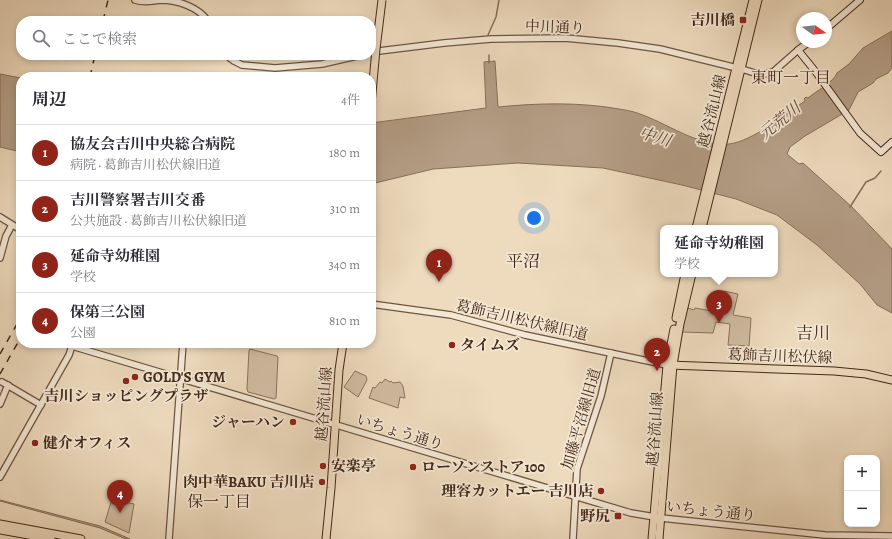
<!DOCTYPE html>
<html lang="ja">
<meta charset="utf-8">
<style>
body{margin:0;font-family:Alegreya,"Noto Serif JP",serif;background:#f7f7f7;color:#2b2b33}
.controls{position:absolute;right:12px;bottom:12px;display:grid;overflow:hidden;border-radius:8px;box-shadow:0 2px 6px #0003}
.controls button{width:36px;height:36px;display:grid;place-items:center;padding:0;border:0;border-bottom:1px solid #e1e1e2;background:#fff;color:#2b2b33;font:20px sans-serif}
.compass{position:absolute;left:796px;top:12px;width:36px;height:36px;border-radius:50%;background:#fff;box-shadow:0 2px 6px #0003;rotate:105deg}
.you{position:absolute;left:534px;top:218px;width:14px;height:14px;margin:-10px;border:3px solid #fff;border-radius:50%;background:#1a73e8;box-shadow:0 0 0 6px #1a73e833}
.badge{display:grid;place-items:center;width:26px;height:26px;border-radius:50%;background:#8f2418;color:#fff;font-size:13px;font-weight:700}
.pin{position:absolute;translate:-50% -33px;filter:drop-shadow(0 1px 2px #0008)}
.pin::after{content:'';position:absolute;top:21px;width:14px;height:12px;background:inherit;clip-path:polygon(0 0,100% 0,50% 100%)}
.popup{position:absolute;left:660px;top:225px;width:118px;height:52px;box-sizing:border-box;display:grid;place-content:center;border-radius:8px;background:#fff;filter:drop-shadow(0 1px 3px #0005);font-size:13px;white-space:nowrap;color:#7c7c81}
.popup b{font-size:15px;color:#2b2b33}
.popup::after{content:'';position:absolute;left:50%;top:100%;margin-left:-8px;border:8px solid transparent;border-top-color:#fff}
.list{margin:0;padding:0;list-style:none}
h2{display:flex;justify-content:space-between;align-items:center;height:52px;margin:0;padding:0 16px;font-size:17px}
h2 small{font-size:13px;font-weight:400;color:#7c7c81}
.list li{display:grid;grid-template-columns:26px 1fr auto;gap:12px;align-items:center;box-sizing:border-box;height:56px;padding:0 16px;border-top:1px solid #e1e1e2}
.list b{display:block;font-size:15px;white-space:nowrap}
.list p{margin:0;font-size:13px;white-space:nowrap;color:#7c7c81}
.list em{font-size:13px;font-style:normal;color:#7c7c81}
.icon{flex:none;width:22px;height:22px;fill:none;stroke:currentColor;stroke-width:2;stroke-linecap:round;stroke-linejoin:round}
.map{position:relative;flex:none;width:892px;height:539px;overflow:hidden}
.search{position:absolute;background:#fff;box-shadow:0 2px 6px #0003;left:16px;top:16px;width:360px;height:44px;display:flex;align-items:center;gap:10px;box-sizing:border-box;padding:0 14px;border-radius:16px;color:#7c7c81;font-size:15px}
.panel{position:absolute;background:#fff;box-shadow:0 2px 6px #0003;left:16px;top:72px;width:360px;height:276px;border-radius:16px}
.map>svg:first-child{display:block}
.green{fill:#d1bda2;stroke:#8a725d}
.water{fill:#b49e86;stroke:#876f5a}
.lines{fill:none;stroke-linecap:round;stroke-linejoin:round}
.stream{stroke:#876f5a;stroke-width:1.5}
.tertiary-casing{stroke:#6e5542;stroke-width:8}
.secondary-casing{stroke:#442818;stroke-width:8}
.primary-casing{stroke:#442818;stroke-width:9}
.tertiary{stroke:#f4e8d5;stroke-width:5.5}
.secondary{stroke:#f4e8d5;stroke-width:6}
.primary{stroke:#eedbbe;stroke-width:7}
.rail{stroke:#442818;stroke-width:1.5;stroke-dasharray:7 7;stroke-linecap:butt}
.primary-bridge-casing{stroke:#442818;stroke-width:9;stroke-linecap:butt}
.primary-bridge{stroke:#eedbbe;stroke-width:7}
.poi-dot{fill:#8f2418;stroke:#f4e8d5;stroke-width:1.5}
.labels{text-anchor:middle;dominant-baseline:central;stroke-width:3.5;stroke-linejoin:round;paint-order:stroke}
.poi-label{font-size:15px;font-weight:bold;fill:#442818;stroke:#f4e8d5;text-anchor:end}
.street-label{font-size:15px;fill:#442818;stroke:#f4e8d5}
.neighbourhood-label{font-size:16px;fill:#442818;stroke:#f4e8d5}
.water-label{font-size:16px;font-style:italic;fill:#664b39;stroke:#f4e8d5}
.quarter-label{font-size:17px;fill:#442818;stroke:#f4e8d5}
</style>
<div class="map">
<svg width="892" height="539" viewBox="0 0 892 539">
<rect width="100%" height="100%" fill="#eedbbe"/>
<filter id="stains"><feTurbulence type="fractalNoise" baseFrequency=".005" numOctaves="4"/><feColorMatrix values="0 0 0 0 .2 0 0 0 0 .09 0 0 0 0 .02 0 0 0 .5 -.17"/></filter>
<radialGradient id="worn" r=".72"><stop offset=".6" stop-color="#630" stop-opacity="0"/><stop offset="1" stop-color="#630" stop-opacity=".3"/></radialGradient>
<g class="green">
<polygon points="724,291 738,294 733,315 751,318 749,346 728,345 730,324 716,322 713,333 682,332 686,311 688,308 694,310 695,308 718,312"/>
<polygon points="250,349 277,356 278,357 276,398 274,399 248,392 247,389 249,350"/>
<polygon points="355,371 366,376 367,380 358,397 344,387"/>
<polygon points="385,379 390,382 391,381 393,383 400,382 403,386 405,398 400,397 398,408 369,398 373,387 375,388 380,382 382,383"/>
<polygon points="112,499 134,504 129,533 105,522"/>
</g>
<g class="water">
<path d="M892,31v37l-4,5 -12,6 -3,4 -15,9 -9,18 -44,26 -15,11 -3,7 12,10 4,-1 49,44 40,42v64l-15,-8 -17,-21 -43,-39 -40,-30 -41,-16 -54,-14 -79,-17 -85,-5 -85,6 -62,15v-61l115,-15 -2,-46 11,-1 3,46c40,-4 82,-5 121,2 6,1 13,2 18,4 29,9 60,34 92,31 24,-3 55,-29 76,-43l-1,-2 2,-2 2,1c7,-6 27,-17 29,-25l12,-9 14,-16z"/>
<polygon points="0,74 21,78 21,152 0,147"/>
<polygon points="0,500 100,526 130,539 126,539 100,528 0,501"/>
</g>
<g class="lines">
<g class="stream">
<polyline points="488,35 496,17 499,0"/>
<polyline points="489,55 489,63"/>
<polyline points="850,207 866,182 875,178 881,171"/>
</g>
<defs>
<g id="tertiary">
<path d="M135,0c10,3 16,1 25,0 18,0 38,7 48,21"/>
<polyline points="371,52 444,43 491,39 565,38 618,43 660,49 745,70 761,75 773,72 798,50"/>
<polyline points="226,55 234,61 242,65 275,68 322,64 361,55"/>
<polyline points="0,217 21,230"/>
<polyline points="0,258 6,236 12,225"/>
<polyline points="371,304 451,315 525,335 667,365"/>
<polyline points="72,346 631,513 661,518 825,535 892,536"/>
<polyline points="2,382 41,405"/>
<polyline points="0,404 8,385"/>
<polyline points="0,477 69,355 73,343"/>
<polyline points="169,539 183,343"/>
<polyline points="573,539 577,469 601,396 611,353"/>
</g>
<g id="secondary">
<polyline points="826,29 860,0"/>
<polyline points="809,42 798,50 815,71 860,133 881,152 892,142"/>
</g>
<g id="primary">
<polyline points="696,228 753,0"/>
<polyline points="702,228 758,0"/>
<polyline points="676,318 685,274"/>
<polyline points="669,365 834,371 866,374 892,380"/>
<polyline points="0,524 81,539"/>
<polyline points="0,530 51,539"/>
<polyline points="326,539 331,488 339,370 343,343"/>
<polyline points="652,539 667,365 674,329"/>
<polyline points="659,539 673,365 680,324 692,274"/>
</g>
</defs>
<use href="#tertiary" class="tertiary-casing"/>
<use href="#secondary" class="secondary-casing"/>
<use href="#primary" class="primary-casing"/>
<use href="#tertiary" class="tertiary"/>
<use href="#secondary" class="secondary"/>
<use href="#primary" class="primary"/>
<g class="rail">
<polyline points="103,21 108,0"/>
<polyline points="90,77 95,55"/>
<polyline points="0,354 21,317"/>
<polyline points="0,374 21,337"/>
</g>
<defs>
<polyline id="primary-bridge" points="371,104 376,49 382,0"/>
</defs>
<use href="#primary-bridge" class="primary-bridge-casing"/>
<use href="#primary-bridge" class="primary-bridge"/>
</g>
<g class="poi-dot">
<rect x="739" y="16" width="8" height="8" rx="2"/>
<circle cx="452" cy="345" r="4"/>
<circle cx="135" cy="377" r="4"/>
<circle cx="126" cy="381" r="4"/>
<circle cx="293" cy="422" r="4"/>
<circle cx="35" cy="443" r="4"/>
<circle cx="323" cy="466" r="4"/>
<circle cx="413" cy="467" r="4"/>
<circle cx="322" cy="482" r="4"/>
<circle cx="601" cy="491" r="4"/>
<rect x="614" y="512" width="8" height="8" rx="2"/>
</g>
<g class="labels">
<g class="poi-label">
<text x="735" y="20">吉川橋</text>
<text x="460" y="345" text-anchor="start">タイムズ</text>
<text x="143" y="377" text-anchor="start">GOLD'S GYM</text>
<text x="126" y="396" text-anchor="middle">吉川ショッピングプラザ</text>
<text x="285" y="422">ジャーハン</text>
<text x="43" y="443" text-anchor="start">健介オフィス</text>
<text x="331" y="466" text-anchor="start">安楽亭</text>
<text x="421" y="467" text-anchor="start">ローソンストア100</text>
<text x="314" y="482">肉中華BAKU 吉川店</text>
<text x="593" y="491">理容カットエー 吉川店</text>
<text x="610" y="516">野尻</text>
</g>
<g class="street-label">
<text transform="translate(555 27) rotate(2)">中川通り</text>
<text transform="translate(712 111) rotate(-76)">越谷流山線</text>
<text transform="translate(522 320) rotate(13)">葛飾吉川松伏線旧道</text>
<text transform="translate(780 356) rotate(2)">葛飾吉川松伏線</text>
<text transform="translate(324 404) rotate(-86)">越谷流山線</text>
<text transform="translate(581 419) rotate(-74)">加藤平沼線旧道</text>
<text transform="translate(655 429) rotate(-86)">越谷流山線</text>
<text transform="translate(400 432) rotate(17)">いちょう通り</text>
<text transform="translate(711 511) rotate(6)">いちょう通り</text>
</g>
<g class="neighbourhood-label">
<text x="791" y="78">東町一丁目</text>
<text x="219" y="502">保一丁目</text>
</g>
<g class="water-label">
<text transform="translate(780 121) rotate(-39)">元荒川</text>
<text transform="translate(655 137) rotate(17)">中川</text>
</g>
<g class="quarter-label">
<text x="523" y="261">平沼</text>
<text x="813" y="333">吉川</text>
</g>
</g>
<rect width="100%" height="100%" filter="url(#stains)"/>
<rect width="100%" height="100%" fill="url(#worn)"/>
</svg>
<div class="controls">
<button>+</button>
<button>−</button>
</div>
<svg class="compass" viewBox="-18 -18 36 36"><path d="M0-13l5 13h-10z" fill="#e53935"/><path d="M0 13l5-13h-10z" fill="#7c7c81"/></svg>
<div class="you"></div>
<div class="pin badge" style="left:439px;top:282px">1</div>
<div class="pin badge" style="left:657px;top:371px">2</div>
<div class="pin badge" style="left:719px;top:323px">3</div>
<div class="popup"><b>延命寺幼稚園</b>学校</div>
<div class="pin badge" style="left:120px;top:513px">4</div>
<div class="search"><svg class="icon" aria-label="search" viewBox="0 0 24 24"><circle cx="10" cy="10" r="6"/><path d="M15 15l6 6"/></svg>ここで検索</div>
<section class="panel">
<h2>周辺<small>4件</small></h2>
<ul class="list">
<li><span class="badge">1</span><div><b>協友会吉川中央総合病院</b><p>病院 · 葛飾吉川松伏線旧道</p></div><em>180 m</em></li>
<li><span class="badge">2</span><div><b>吉川警察署吉川交番</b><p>公共施設 · 葛飾吉川松伏線旧道</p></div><em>310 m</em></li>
<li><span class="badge">3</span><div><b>延命寺幼稚園</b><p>学校</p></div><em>340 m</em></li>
<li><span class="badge">4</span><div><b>保第三公園</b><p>公園</p></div><em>810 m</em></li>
</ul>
</section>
</div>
